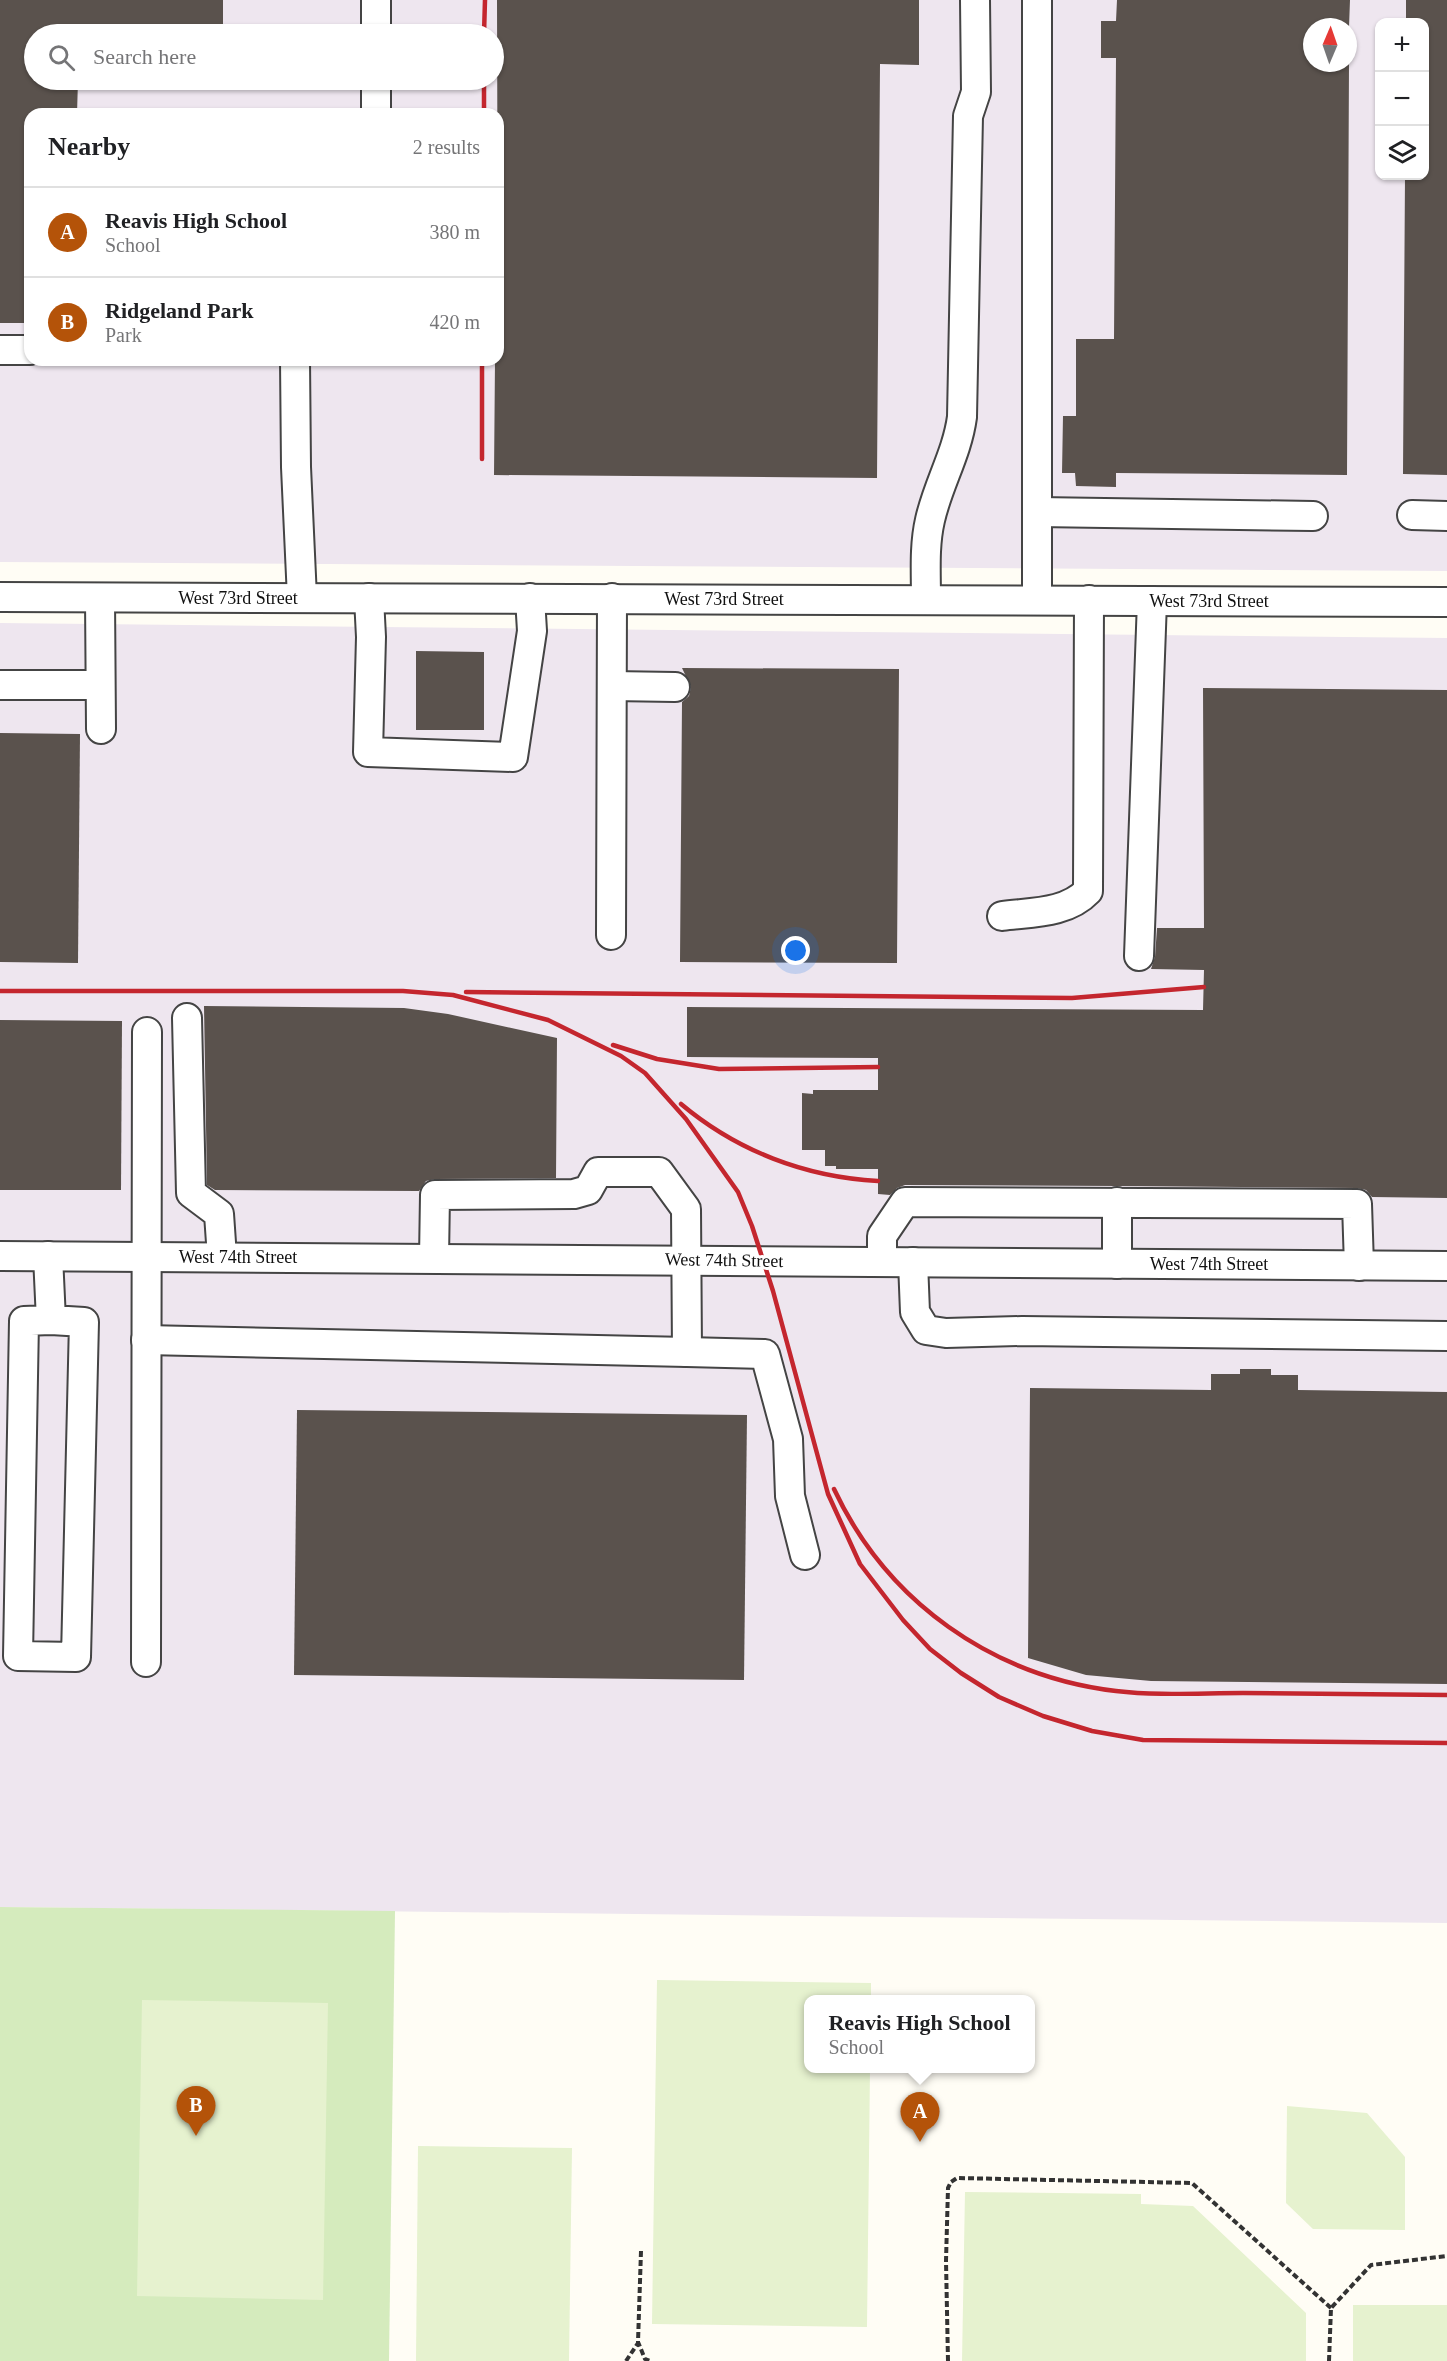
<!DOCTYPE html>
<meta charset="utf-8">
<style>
body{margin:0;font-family:"Times New Roman",serif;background:#f2f2f2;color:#202124}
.controls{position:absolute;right:18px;top:18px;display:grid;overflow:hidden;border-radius:12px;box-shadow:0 2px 4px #0004}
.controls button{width:54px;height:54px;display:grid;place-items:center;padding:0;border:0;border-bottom:2px solid #e0e0e0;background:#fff;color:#202124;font:30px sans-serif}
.compass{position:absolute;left:1303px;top:18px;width:54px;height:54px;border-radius:50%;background:#fff;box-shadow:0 2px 4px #0004;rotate:2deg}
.you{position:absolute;left:796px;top:951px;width:21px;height:21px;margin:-15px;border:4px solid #fff;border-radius:50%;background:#1a73e8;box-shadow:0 0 0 9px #1a73e833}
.badge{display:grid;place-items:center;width:39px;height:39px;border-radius:50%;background:#b45309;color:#fff;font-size:20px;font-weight:700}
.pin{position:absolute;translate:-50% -50px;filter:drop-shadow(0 2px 3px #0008)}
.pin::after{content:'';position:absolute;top:32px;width:21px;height:18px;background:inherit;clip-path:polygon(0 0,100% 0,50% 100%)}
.popup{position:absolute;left:804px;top:1995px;width:231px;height:78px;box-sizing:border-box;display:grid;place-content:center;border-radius:12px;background:#fff;filter:drop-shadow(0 2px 4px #0005);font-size:20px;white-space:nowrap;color:#757577}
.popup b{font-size:22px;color:#202124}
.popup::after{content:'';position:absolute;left:50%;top:100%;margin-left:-12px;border:12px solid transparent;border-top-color:#fff}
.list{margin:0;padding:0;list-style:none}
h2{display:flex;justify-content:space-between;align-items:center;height:78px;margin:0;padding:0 24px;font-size:26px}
h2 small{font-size:20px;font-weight:400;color:#757577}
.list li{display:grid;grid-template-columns:39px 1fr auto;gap:18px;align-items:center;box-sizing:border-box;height:90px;padding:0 24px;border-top:2px solid #e0e0e0}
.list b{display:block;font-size:22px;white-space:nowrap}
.list p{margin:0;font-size:20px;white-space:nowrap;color:#757577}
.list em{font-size:20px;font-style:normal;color:#757577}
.icon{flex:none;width:33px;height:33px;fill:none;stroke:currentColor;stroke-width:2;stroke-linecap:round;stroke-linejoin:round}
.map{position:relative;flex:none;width:1447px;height:2361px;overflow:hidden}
.search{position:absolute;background:#fff;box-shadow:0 2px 4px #0004;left:24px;top:24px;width:480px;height:66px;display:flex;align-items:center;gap:15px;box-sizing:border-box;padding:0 21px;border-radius:33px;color:#757577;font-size:22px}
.panel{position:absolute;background:#fff;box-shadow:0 2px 4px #0004;left:24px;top:108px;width:480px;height:258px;border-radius:18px}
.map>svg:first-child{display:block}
.industrial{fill:#eee6ef;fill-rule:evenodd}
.green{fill:#d5ebbd}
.pitch{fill:#e6f2cf}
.building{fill:#5a524d}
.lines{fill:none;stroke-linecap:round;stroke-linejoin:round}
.minor-casing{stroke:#444;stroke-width:32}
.path{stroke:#333;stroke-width:4;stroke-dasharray:6 3;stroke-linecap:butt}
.minor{stroke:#fff;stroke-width:28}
.rail{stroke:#c4262e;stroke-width:4.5}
.labels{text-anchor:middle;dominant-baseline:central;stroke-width:6;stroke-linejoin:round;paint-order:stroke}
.street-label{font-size:18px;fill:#111;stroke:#fff}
</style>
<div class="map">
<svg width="1447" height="2361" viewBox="0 0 1447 2361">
<rect width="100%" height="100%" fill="#fffdf5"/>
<g class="industrial">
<path d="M0,0h1447v571l-1447,-9zM1380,22h44v154h-44zM1312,27h36v36h-36zM34,34h460v46h-460zM30,114h468v246h-468z"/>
<polygon points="0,623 1447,638 1447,1923 0,1907"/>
</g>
<polygon class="green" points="0,1907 395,1911 389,2361 0,2361"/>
<g class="pitch">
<polygon points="657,1980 871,1983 871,1999 809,2000 809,2068 870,2069 867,2327 652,2324"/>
<polygon points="142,2000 328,2003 323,2300 137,2296"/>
<polygon points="1287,2106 1367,2113 1405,2157 1405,2230 1313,2229 1286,2203"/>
<polygon points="418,2146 572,2148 569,2361 416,2361"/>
<polygon points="965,2192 1141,2194 1141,2204 1193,2206 1306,2313 1306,2361 962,2361"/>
<rect x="1353" y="2305" width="94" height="56"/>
</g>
<g class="building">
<polygon points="0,0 223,0 223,34 34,34 34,80 78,80 77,114 30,114 30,323 0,323"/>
<polygon points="497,0 919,0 919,65 880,64 877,478 494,475 495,360 498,360"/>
<polygon points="1117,0 1350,0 1349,27 1312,27 1312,63 1349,63 1347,475 1116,473 1116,487 1076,486 1075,473 1062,473 1063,416 1076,416 1076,339 1114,339 1116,58 1101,58 1101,21 1116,21"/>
<polygon points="1406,0 1447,0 1447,475 1403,474 1405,176 1425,176 1425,22 1406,22"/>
<polygon points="416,651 484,652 484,730 416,730"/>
<polygon points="682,668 899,669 897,963 680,962 682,702 689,696 691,687"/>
<polygon points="1203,688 1447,690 1447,1198 1372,1197 1366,1190 1357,1188 1118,1186 905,1185 897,1188 890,1195 878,1194 878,1169 836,1169 836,1166 825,1166 825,1150 802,1150 802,1093 813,1094 813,1090 878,1090 878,1058 687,1057 687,1007 1203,1010 1204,970 1151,969 1155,957 1157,928 1204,928"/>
<polygon points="0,733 80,734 78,963 0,962"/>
<polygon points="204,1006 404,1008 448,1014 557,1038 556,1178 435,1179 426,1181 419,1191 215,1190 207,1185"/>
<polygon points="0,1020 122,1021 121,1190 0,1190"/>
<polygon points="1240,1369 1271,1369 1271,1375 1298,1375 1298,1390 1447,1392 1447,1684 1151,1681 1086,1675 1028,1658 1030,1388 1211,1390 1211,1374 1240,1374"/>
<polygon points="297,1410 747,1415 744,1680 294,1675"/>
</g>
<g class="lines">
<defs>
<g id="minor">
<polyline points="376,0 376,34"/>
<polyline points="1037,0 1037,600"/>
<polyline points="376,80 376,114"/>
<polyline points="0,350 30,350"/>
<polyline points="295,360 296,467 302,598"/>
<polyline points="1038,512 1313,516"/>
<polyline points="1412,515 1447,516"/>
<polyline points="0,597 1447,602"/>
<polyline points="100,598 101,729"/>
<polyline points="369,598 371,637 368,752 513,757 532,631 530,598"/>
<path d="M926,599c0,-26 -2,-53 4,-79 8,-36 27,-66 32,-103l6,-301 8,-24 -1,-92"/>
<polyline points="0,685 100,685"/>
<polyline points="612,686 675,687"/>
<path d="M1002,916c29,-4 64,-2 86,-25l1,-291"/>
<polyline points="611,935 612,598"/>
<polyline points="1139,956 1152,601"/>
<polyline points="187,1018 191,1193 219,1214 222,1257"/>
<polyline points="0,1256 1447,1266"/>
<polyline points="48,1256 51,1320 84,1322 76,1657 18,1656 24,1321 51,1320"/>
<polyline points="882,1262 882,1236 905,1202 1357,1204 1359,1266"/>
<polyline points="913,1262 915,1312 926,1330 946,1333 1022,1331 1447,1336"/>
<polyline points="1117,1264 1117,1202"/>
<polyline points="146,1340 687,1352 686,1209 659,1172 598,1172 588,1190 574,1194 435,1195 434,1258"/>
<polyline points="687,1352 765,1354 788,1439 790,1496 805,1555"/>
<polyline points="146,1662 147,1032"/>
</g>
</defs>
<use href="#minor" class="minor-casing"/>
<g class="path">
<polyline points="641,2251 638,2342 645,2359 650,2361"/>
<polyline points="626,2361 638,2343"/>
<polyline points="948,2361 946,2261 948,2188 951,2182 957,2178 1192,2183 1331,2308"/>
<polyline points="1329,2361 1331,2308 1371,2265 1447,2256"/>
</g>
<use href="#minor" class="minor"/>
<g class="rail">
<polyline points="484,34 485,0"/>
<polyline points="484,114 484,80"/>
<polyline points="482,459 482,360"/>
<polyline points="0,991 403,991 453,995 548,1020 621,1056 645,1073 686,1119 738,1192 752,1226 773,1291 828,1494 860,1564 903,1620 930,1649 961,1673 999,1697 1043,1716 1092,1731 1143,1740 1447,1743"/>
<polyline points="466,992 1072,998 1204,987"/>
<polyline points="613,1045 657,1059 719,1069 878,1067"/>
<path d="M681,1104c56,47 124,73 197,77"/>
<path d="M834,1489c53,113 158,187 282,202 41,5 85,2 127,2 68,1 136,1 204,2"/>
</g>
</g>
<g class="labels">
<g class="street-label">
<text x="238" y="598">West 73rd Street</text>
<text x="724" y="599">West 73rd Street</text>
<text x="1209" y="601">West 73rd Street</text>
<text x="238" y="1257">West 74th Street</text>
<text transform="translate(724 1260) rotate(1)">West 74th Street</text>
<text x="1209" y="1264">West 74th Street</text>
</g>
</g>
</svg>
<div class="controls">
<button>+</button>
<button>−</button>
<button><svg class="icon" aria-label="layers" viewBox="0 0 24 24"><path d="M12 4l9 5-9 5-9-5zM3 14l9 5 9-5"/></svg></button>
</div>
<svg class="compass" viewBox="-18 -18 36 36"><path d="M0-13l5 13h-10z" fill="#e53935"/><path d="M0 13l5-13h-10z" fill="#757577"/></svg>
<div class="you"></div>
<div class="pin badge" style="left:920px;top:2142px">A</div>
<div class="popup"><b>Reavis High School</b>School</div>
<div class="pin badge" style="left:196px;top:2136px">B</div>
<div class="search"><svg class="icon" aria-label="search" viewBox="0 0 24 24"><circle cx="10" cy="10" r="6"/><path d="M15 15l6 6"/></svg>Search here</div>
<section class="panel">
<h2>Nearby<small>2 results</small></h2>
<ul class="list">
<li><span class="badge">A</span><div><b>Reavis High School</b><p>School</p></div><em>380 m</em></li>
<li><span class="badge">B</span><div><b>Ridgeland Park</b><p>Park</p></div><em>420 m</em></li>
</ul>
</section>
</div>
